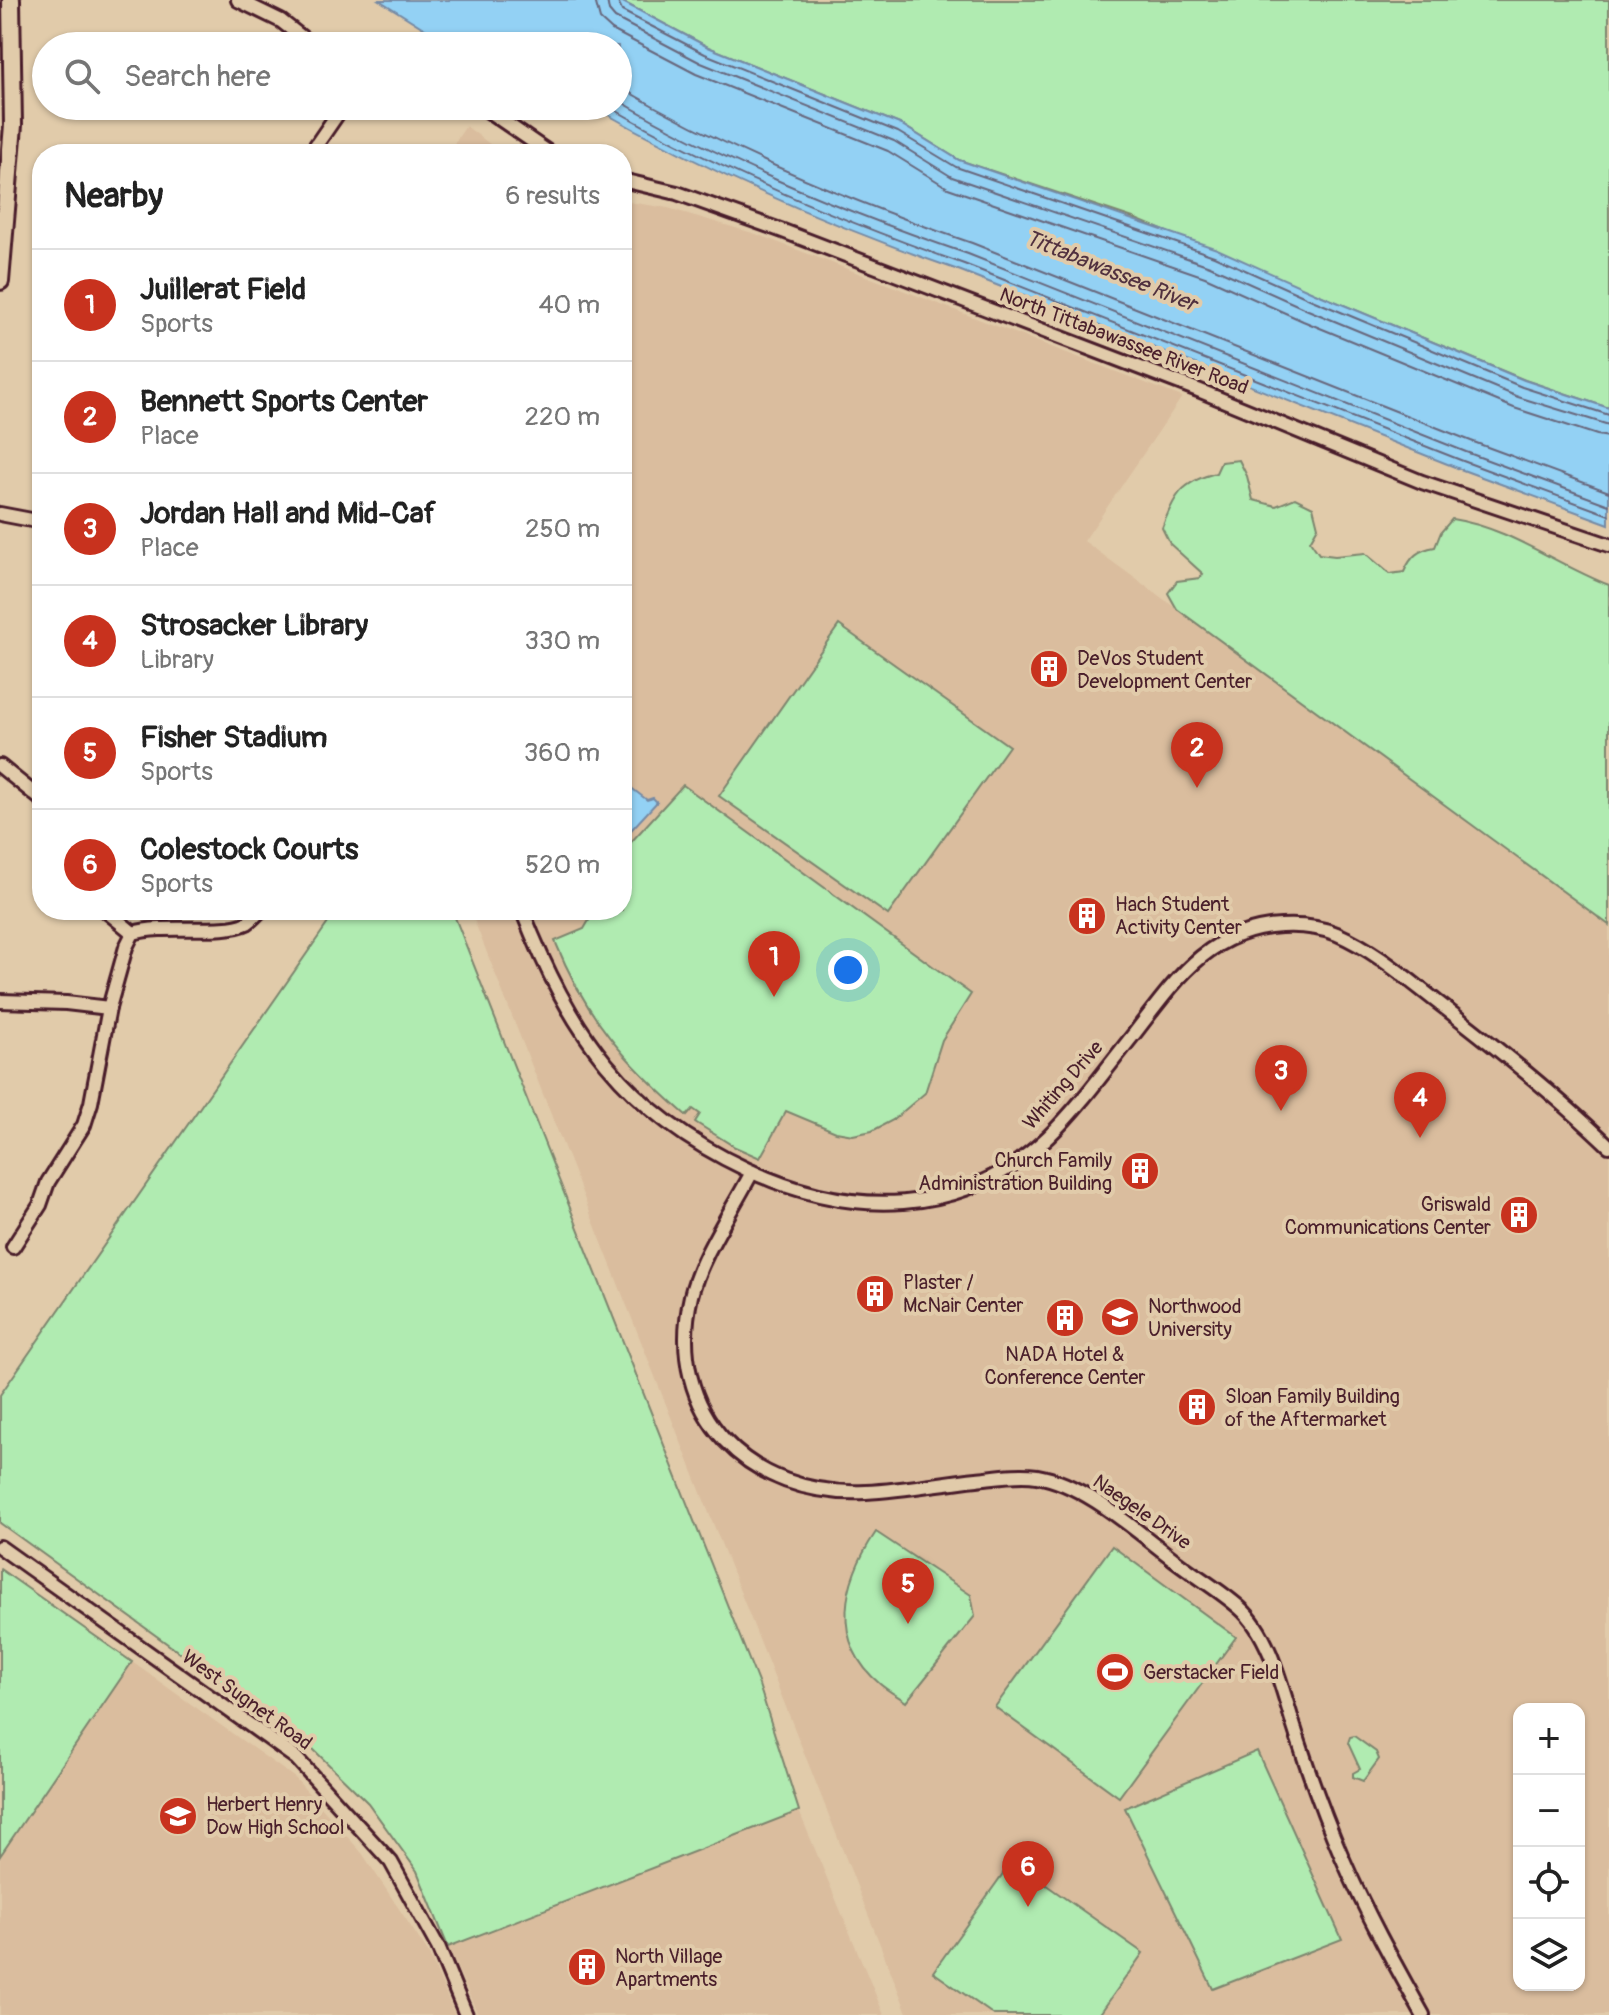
<!DOCTYPE html>
<meta charset="utf-8">
<style>
body{margin:0;font-family:Pangolin,sans-serif;background:#f2f2f2;color:#222}
.controls{position:absolute;right:24px;bottom:24px;display:grid;overflow:hidden;border-radius:16px;box-shadow:0 2px 6px #0004}
.controls button{width:72px;height:72px;display:grid;place-items:center;padding:0;border:0;border-bottom:2px solid #e0e0e0;background:#fff;color:#222;font:40px sans-serif}
.you{position:absolute;left:848px;top:970px;width:28px;height:28px;margin:-20px;border:6px solid #fff;border-radius:50%;background:#1a73e8;box-shadow:0 0 0 12px #1a73e833}
.badge{display:grid;place-items:center;width:52px;height:52px;border-radius:50%;background:#c8321e;color:#fff;font-size:26px;font-weight:700}
.pin{position:absolute;translate:-50% -66px;filter:drop-shadow(0 2px 4px #0008)}
.pin::after{content:'';position:absolute;top:42px;width:28px;height:24px;background:inherit;clip-path:polygon(0 0,100% 0,50% 100%)}
.list{margin:0;padding:0;list-style:none}
h2{display:flex;justify-content:space-between;align-items:center;height:104px;margin:0;padding:0 32px;font-size:34px}
h2 small{font-size:26px;font-weight:400;color:#767676}
.list li{display:grid;grid-template-columns:52px 1fr auto;gap:24px;align-items:center;box-sizing:border-box;height:112px;padding:0 32px;border-top:2px solid #e0e0e0}
.list b{display:block;font-size:30px;white-space:nowrap}
.list p{margin:0;font-size:26px;white-space:nowrap;color:#767676}
.list em{font-size:26px;font-style:normal;color:#767676}
.icon{flex:none;width:44px;height:44px;fill:none;stroke:currentColor;stroke-width:2;stroke-linecap:round;stroke-linejoin:round}
.map{position:relative;flex:none;width:1609px;height:2015px;overflow:hidden}
.search{position:absolute;background:#fff;box-shadow:0 2px 6px #0004;left:32px;top:32px;width:600px;height:88px;display:flex;align-items:center;gap:20px;box-sizing:border-box;padding:0 28px;border-radius:44px;color:#767676;font-size:30px}
.panel{position:absolute;background:#fff;box-shadow:0 2px 6px #0004;left:32px;top:144px;width:600px;height:776px;border-radius:32px}
.map>svg:first-child{display:block}
.built{fill:#dabd9e;fill-rule:evenodd}
.green{fill:#b0ebb1;stroke:#7d856e;stroke-width:2}
.water{fill:#93d1f4;stroke:#768aa4;stroke-width:2}
.lines{fill:none;stroke-linecap:round;stroke-linejoin:round}
.shore{stroke:#67667b;stroke-width:2}
.minor-casing{stroke:#4a1f2b;stroke-width:18}
.tertiary-casing{stroke:#4a1f2b;stroke-width:22}
.minor{stroke:#e1cbaa;stroke-width:12}
.tertiary{stroke:#e1cbaa;stroke-width:16}
.labels{text-anchor:middle;dominant-baseline:central;stroke-width:8;stroke-linejoin:round;paint-order:stroke}
.street-label{font-size:20px;fill:#4a1f2b;stroke:#e1cbaa}
.poi-label{font-size:20px;fill:#4a1f2b;stroke:#e1cbaa;text-anchor:start}
.water-label{font-size:22px;font-style:italic;fill:#51313f;stroke:#e1cbaa}
</style>
<div class="map">
<svg width="1609" height="2015" viewBox="0 0 1609 2015">
<rect width="100%" height="100%" fill="#e1cbaa"/>
<filter id="ink" filterUnits="userSpaceOnUse"><feTurbulence type="fractalNoise" baseFrequency=".0125" numOctaves="2"/><feDisplacementMap in="SourceGraphic" scale="16" xChannelSelector="R" yChannelSelector="G"/><feConvolveMatrix kernelMatrix="1 2 1 2 8 2 1 2 1" color-interpolation-filters="sRGB"/></filter>
<g filter="url(#ink)">
<g class="built">
<polygon points="466,126 491,145 507,154 447,154"/>
<path d="M622,201l46,7 88,26 426,163 -98,144 525,384v1090h-701l-438,-1105h152zM1519,1709h60v276h-60z"/>
<polygon points="132,1662 295,1778 362,1853 429,1954 455,2015 0,2015 0,1856"/>
<polygon points="799,1811 884,2015 478,2015 448,1947"/>
</g>
<g class="green">
<polygon points="619,0 1609,0 1609,408 1525,380 1133,218 959,160 902,125 708,47"/>
<path d="M1239,460l8,16 6,24 23,6 19,-8 18,9 5,20 -8,14 9,13 16,2 30,-3 25,21 14,-2c7,-16 14,-22 31,-25l6,-15 11,-13c58,9 103,45 157,66v340l-432,-316 -9,-16 9,-12 23,-3 3,-4 -33,-30 -8,-16c12,-32 19,-46 54,-55l5,-11z"/>
<polygon points="839,625 1009,746 888,915 719,796"/>
<path d="M683,785l288,209 -29,46 -17,53 -32,27 -21,11 -19,4 -17,-3 -50,-21 -26,47 -25,-11 -40,-25 5,-8 -7,-5 -6,7c-63,-55 -100,-97 -132,-175l29,-12 11,-19h27v-58z"/>
<polygon points="337,910 452,910 759,1685 799,1811 448,1947 417,1871 368,1803 313,1749 0,1523 0,1395"/>
<path d="M876,1532l95,63 4,21 -69,86c-8,-6 -18,-11 -26,-18 -51,-43 -37,-103 -4,-152z"/>
<polygon points="1112,1546 1236,1637 1119,1797 995,1707"/>
<polygon points="0,1569 132,1662 0,1856"/>
<polygon points="1354,1736 1376,1752 1379,1759 1363,1781 1353,1777 1353,1773 1360,1769 1348,1743 1350,1737"/>
<polygon points="1257,1751 1342,1939 1213,1989 1125,1808"/>
<polygon points="1012,1861 1143,1953 1099,2015 994,2015 933,1972"/>
</g>
<g class="water">
<path d="M379,0h240l89,47 194,78 57,35 258,89 98,44 209,87 85,28v116l-149,-55 -499,-198c-127,-44 -252,-98 -369,-165h26v-60h-166z"/>
<polygon points="630,787 647,800 653,798 657,802 622,840 622,791"/>
</g>
<g class="lines">
<g class="shore">
<polyline points="595,0 600,19 612,30 696,74 888,151 948,188 1205,277 1303,321 1514,408 1597,435 1609,437"/>
<polyline points="607,0 609,11 615,18 701,63 894,141 952,177 1210,266 1308,310 1518,397 1609,425"/>
<polyline points="617,0 622,11 705,54 898,132 956,167 1214,256 1312,300 1522,387 1609,415"/>
<path d="M618,86c112,65 232,115 354,157l499,198 138,51"/>
<path d="M618,100c110,64 230,113 350,154l498,198 143,53"/>
<path d="M608,106c112,65 234,115 356,158l499,197 146,54"/>
</g>
<defs>
<g id="minor">
<polyline points="238,0 281,21 313,46"/>
<polyline points="481,106 551,154"/>
<polyline points="310,154 343,106"/>
<polyline points="622,180 677,193 783,231 1198,390 1422,482 1609,545"/>
<polyline points="0,514 42,522"/>
<polyline points="0,766 42,800"/>
<polyline points="105,910 133,933"/>
<path d="M522,910c48,122 102,202 224,259 103,49 216,50 302,-32 32,-31 58,-68 86,-103 41,-53 74,-104 147,-108 19,-1 39,1 56,8 37,16 68,43 99,67 60,46 119,93 173,145"/>
<path d="M0,1001l66,2 43,5 17,-61 7,-14c32,-10 90,2 114,-10 5,-3 10,-9 14,-13"/>
<path d="M752,1172c-19,37 -52,85 -61,124 -27,118 59,202 175,196 37,-2 75,-9 111,-13 19,-2 41,-6 60,-3 49,8 100,56 139,85 21,16 45,30 64,47 33,29 44,91 58,131 13,40 27,79 44,118 23,54 52,106 81,158"/>
<polyline points="13,1247 40,1205 48,1182 84,1125 91,1103 109,1008"/>
<polyline points="0,1547 296,1758 391,1862 438,1947 466,2015"/>
</g>
<polyline id="tertiary" points="0,281 13,125 11,0"/>
</defs>
<use href="#minor" class="minor-casing"/>
<use href="#tertiary" class="tertiary-casing"/>
<use href="#minor" class="minor"/>
<use href="#tertiary" class="tertiary"/>
</g>
</g>
<defs>
<symbol id="building-disc" viewBox="-11 -11 22 22"><circle r="9.5" fill="#c8321e" stroke="#e1cbaa"/><path d="M-4-6H4V6H1V3H-1V6H-4ZM-2.5-4.3h1.7v1.8h-1.7ZM.8-4.3h1.7v1.8H.8ZM-2.5-1h1.7V.8h-1.7ZM.8-1h1.7V.8H.8Z" fill="#fff"/></symbol>
<symbol id="university-disc" viewBox="-11 -11 22 22"><circle r="9.5" fill="#c8321e" stroke="#e1cbaa"/><path d="M0-5L7-2L0 1L-7-2ZM-4 1L0 2.5L4 1V4Q0 6-4 4Z" fill="#fff"/></symbol>
<symbol id="stadium-disc" viewBox="-11 -11 22 22"><circle r="9.5" fill="#c8321e" stroke="#e1cbaa"/><path d="M0-5a6.5 5 0 1 0 0 10a6.5 5 0 1 0 0-10ZM-3.5-1.8h7v3.6h-7Z" fill="#fff"/></symbol>
<symbol id="school-disc" viewBox="-11 -11 22 22"><circle r="9.5" fill="#c8321e" stroke="#e1cbaa"/><path d="M0-5L7-2L0 1L-7-2ZM-4 1L0 2.5L4 1V4Q0 6-4 4Z" fill="#fff"/></symbol>
</defs>
<g fill-rule="evenodd">
<use href="#building-disc" x="1027" y="647" width="44" height="44"/>
<use href="#building-disc" x="1065" y="894" width="44" height="44"/>
<use href="#building-disc" x="1118" y="1149" width="44" height="44"/>
<use href="#building-disc" x="1497" y="1193" width="44" height="44"/>
<use href="#building-disc" x="853" y="1272" width="44" height="44"/>
<use href="#university-disc" x="1098" y="1295" width="44" height="44"/>
<use href="#building-disc" x="1043" y="1296" width="44" height="44"/>
<use href="#building-disc" x="1175" y="1385" width="44" height="44"/>
<use href="#stadium-disc" x="1093" y="1650" width="44" height="44"/>
<use href="#school-disc" x="156" y="1794" width="44" height="44"/>
<use href="#building-disc" x="565" y="1945" width="44" height="44"/>
</g>
<g class="labels">
<g class="street-label">
<text transform="translate(1124 341) rotate(21)">North Tittabawassee River Road</text>
<text transform="translate(1063 1085) rotate(-49)">Whiting Drive</text>
<text transform="translate(1142 1512) rotate(35)">Naegele Drive</text>
<text transform="translate(247 1700) rotate(36)">West Sugnet Road</text>
</g>
<g class="poi-label">
<text x="1077" y="658">DeVos Student<tspan x="1077" dy="23">Development Center</tspan></text>
<text x="1115" y="904">Hach Student<tspan x="1115" dy="23">Activity Center</tspan></text>
<text x="1112" y="1160" text-anchor="end">Church Family<tspan x="1112" dy="23">Administration Building</tspan></text>
<text x="1491" y="1204" text-anchor="end">Griswald<tspan x="1491" dy="23">Communications Center</tspan></text>
<text x="903" y="1282">Plaster /<tspan x="903" dy="23">McNair Center</tspan></text>
<text x="1148" y="1306">Northwood<tspan x="1148" dy="23">University</tspan></text>
<text x="1065" y="1354" text-anchor="middle">NADA Hotel &amp;<tspan x="1065" dy="23">Conference Center</tspan></text>
<text x="1225" y="1396">Sloan Family Building<tspan x="1225" dy="23">of the Aftermarket</tspan></text>
<text x="1143" y="1672">Gerstacker Field</text>
<text x="206" y="1804">Herbert Henry<tspan x="206" dy="23">Dow High School</tspan></text>
<text x="615" y="1956">North Village<tspan x="615" dy="23">Apartments</tspan></text>
</g>
<g class="water-label">
<text transform="translate(1111 271) rotate(22)">Tittabawassee River</text>
</g>
</g>
</svg>
<div class="controls">
<button>+</button>
<button>−</button>
<button><svg class="icon" aria-label="locate" viewBox="0 0 24 24"><circle cx="12" cy="12" r="6"/><path d="M12 2v4M12 18v4M2 12h4M18 12h4"/></svg></button>
<button><svg class="icon" aria-label="layers" viewBox="0 0 24 24"><path d="M12 4l9 5-9 5-9-5zM3 14l9 5 9-5"/></svg></button>
</div>
<div class="you"></div>
<div class="pin badge" style="left:774px;top:997px">1</div>
<div class="pin badge" style="left:1197px;top:788px">2</div>
<div class="pin badge" style="left:1281px;top:1111px">3</div>
<div class="pin badge" style="left:1420px;top:1138px">4</div>
<div class="pin badge" style="left:908px;top:1624px">5</div>
<div class="pin badge" style="left:1028px;top:1907px">6</div>
<div class="search"><svg class="icon" aria-label="search" viewBox="0 0 24 24"><circle cx="10" cy="10" r="6"/><path d="M15 15l6 6"/></svg>Search here</div>
<section class="panel">
<h2>Nearby<small>6 results</small></h2>
<ul class="list">
<li><span class="badge">1</span><div><b>Juillerat Field</b><p>Sports</p></div><em>40 m</em></li>
<li><span class="badge">2</span><div><b>Bennett Sports Center</b><p>Place</p></div><em>220 m</em></li>
<li><span class="badge">3</span><div><b>Jordan Hall and Mid-Caf</b><p>Place</p></div><em>250 m</em></li>
<li><span class="badge">4</span><div><b>Strosacker Library</b><p>Library</p></div><em>330 m</em></li>
<li><span class="badge">5</span><div><b>Fisher Stadium</b><p>Sports</p></div><em>360 m</em></li>
<li><span class="badge">6</span><div><b>Colestock Courts</b><p>Sports</p></div><em>520 m</em></li>
</ul>
</section>
</div>
